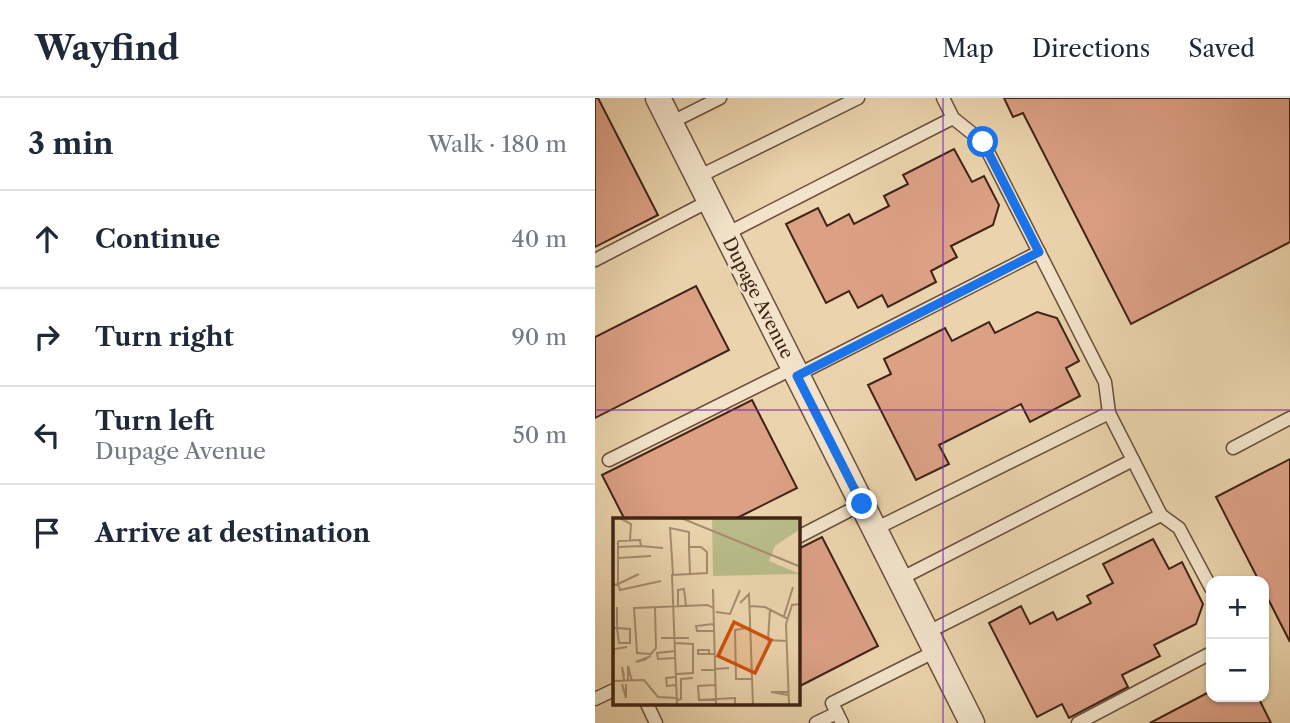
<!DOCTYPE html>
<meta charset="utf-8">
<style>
body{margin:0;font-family:"Libre Caslon Text",serif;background:#f2f2f3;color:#1f2937}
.controls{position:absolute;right:21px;bottom:21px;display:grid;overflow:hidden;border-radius:14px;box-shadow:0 2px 5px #0004}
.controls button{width:63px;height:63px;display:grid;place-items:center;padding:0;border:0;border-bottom:2px solid #e0e1e3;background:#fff;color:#1f2937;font:35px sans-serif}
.stop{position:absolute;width:21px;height:21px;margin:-16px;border:5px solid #1a73e8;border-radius:50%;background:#fff}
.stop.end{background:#1a73e8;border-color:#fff;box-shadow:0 2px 7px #0008}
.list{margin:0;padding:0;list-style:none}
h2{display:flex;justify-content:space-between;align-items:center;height:91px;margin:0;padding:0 28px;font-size:30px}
h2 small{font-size:23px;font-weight:400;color:#747a83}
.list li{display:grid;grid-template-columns:46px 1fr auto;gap:21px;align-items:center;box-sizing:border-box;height:98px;padding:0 28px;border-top:2px solid #e0e1e3}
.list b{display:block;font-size:26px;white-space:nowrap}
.list p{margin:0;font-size:23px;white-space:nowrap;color:#747a83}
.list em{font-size:23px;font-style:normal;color:#747a83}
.icon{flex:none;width:38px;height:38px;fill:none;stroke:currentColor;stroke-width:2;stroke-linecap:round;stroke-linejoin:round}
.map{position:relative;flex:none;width:695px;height:625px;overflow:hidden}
header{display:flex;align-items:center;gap:42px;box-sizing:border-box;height:98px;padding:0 35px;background:#fff;border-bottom:2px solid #e0e1e3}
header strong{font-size:33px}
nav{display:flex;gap:38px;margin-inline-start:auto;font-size:24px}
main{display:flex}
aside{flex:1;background:#fff}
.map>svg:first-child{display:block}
.building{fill:#dca085;stroke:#3f2315;stroke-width:2}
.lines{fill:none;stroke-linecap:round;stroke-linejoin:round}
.lane-casing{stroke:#6a4f3b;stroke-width:15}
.street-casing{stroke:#6a4f3b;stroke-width:27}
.lane{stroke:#f2e3ca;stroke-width:12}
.street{stroke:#f2e3ca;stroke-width:24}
.route{stroke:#1a73e8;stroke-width:9}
.grid{fill:none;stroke:#7b2cbf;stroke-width:2;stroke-opacity:0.55}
.labels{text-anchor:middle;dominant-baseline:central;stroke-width:5;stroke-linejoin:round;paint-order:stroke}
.street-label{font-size:18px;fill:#3f2315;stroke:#f2e3ca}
.inset-road{fill:none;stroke:#a68d70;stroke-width:2}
.view{fill:#cf510d;fill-opacity:0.15;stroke:#cf510d;stroke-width:3.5}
.inset-edge{fill:none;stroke:#3f2315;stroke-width:3.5}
</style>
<header>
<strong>Wayfind</strong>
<nav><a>Map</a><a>Directions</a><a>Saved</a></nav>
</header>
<main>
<aside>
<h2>3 min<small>Walk · 180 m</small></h2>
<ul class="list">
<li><svg class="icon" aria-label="ahead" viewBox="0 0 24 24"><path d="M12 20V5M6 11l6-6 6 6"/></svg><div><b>Continue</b></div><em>40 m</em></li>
<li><svg class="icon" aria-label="right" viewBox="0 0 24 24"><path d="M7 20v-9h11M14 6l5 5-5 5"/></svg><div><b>Turn right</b></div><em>90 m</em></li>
<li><svg class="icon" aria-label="left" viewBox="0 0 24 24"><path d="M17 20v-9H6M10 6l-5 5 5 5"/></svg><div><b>Turn left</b><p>Dupage Avenue</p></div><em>50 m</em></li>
<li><svg class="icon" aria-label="arrive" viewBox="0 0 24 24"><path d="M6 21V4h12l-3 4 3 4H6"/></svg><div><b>Arrive at destination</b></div></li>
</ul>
</aside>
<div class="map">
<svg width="695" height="625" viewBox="0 0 695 625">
<rect width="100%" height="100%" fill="#ebd4ad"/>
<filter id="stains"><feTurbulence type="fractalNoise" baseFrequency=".00286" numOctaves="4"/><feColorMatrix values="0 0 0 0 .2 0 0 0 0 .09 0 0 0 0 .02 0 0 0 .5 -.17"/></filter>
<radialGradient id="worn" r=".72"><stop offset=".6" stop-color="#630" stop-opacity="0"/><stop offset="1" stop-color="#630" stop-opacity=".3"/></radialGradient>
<g class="building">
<polygon points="0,0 3,0 63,117 0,149"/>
<polygon points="409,0 695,0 695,144 536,226 428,15 418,19"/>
<polygon points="359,51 377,84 389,78 404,107 398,127 356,148 362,159 336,173 341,184 293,209 287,197 263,210 254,193 231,205 191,126 223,110 232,128 254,116 259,126 294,108 289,98 313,86 308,77"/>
<polygon points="101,188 134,252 0,320 0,239"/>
<polygon points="442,214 462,220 484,263 471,270 485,298 435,324 426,306 344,347 354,366 321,382 273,287 296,276 289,261 350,230 357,243 394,224 400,235"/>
<polygon points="157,302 202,390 138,422 30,422 7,377"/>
<polygon points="695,361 695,544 669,493 669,483 664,483 621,399"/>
<polygon points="227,439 283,548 203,589 203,451"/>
<polygon points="558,441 574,471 587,464 608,506 601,526 559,547 565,558 527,577 533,589 474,620 467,606 442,619 394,525 426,508 435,526 458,514 462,522 496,505 492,498 518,485 508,466"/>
<polygon points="616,593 616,599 663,599 676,625 555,625"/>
</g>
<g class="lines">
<defs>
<g id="lane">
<polyline points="348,0 358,20 388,44 510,284 514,315 566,417 584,430 616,490"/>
<polyline points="75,25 125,0"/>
<polyline points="103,79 263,0"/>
<polyline points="131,136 358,20"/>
<polyline points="0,162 114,103"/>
<polyline points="202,277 444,154"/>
<polyline points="638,350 695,320"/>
<polyline points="14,362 199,270"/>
<polyline points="280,431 514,315"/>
<polyline points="203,439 267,406"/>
<polyline points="305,481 538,362"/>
<polyline points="331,535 566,417"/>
<polyline points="0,601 19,592"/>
<polyline points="52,606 61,625"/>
<polyline points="221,625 242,615"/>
<polyline points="247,625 237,605 341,553"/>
<polyline points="483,625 616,555"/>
</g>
<polyline id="street" points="63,0 377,625"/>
</defs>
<use href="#lane" class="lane-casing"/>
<use href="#street" class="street-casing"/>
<use href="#lane" class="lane"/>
<use href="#street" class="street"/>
</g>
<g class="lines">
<polyline class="route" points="267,406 202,278 444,154 388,44"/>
</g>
<path class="grid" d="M348,0v625M0,312h695"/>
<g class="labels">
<g class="street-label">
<text transform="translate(163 200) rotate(63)">Dupage Avenue</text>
</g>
</g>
<g transform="translate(18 420)">
<rect width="187" height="187" fill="#ebd4ad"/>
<path d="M99,0h88v11l-25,17 -6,15 31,13 -87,2z" fill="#b9bc89"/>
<path class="inset-road" d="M7,0l11,6 -1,16M68,0l120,49M5,23l22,-1 1,6 22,2M5,29l23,-1M5,40l33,-2M60,56l-3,-46 19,4v15M5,66l2,6 41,-9M5,66l21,-10M0,67l5,-1v-43M100,71l3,116M127,85l9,-9 4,111M65,88v-16l6,-1 2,17M137,88l15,1 23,12M42,89l1,41 -5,6 -14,-1 -3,-45h1l73,-3 5,3M157,91l-2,31 18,1M103,94l14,2 10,-24M171,98l9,-29M100,106l-17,2 1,5h17M138,109l-16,3 1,49h16M0,110h4l13,1v14h-11l-2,-15v-21M48,120h28M62,125l18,1v29l-17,1M62,133l-18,2 1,6 17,-1M96,136v-4h-11v4h16M34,141l-11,3 15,-6M0,142l1,-11 13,-2M88,152l28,-2M11,158l-2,-9 2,13M63,159l-10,1 1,8 10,-1M15,162v-14l4,15M0,163l31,-1 14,17 19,1M9,166l4,14v-14M102,167l-17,1 1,14 36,-2v7M175,174h-17l17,3M64,182l4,-1v-20l12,-1M64,187l-5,-130 18,-1 -1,-27h12l6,5v21l-17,1M176,187l-3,-81 6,-19 9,-1"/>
<path class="view" d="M121,104l37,18 -16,33 -37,-17z"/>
<rect width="187" height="187" class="inset-edge"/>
</g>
<rect width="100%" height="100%" filter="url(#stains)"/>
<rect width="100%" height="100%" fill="url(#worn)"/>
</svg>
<div class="controls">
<button>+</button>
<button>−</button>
</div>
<div class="stop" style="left:388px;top:44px"></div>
<div class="stop end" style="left:267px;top:406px"></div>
</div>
</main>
